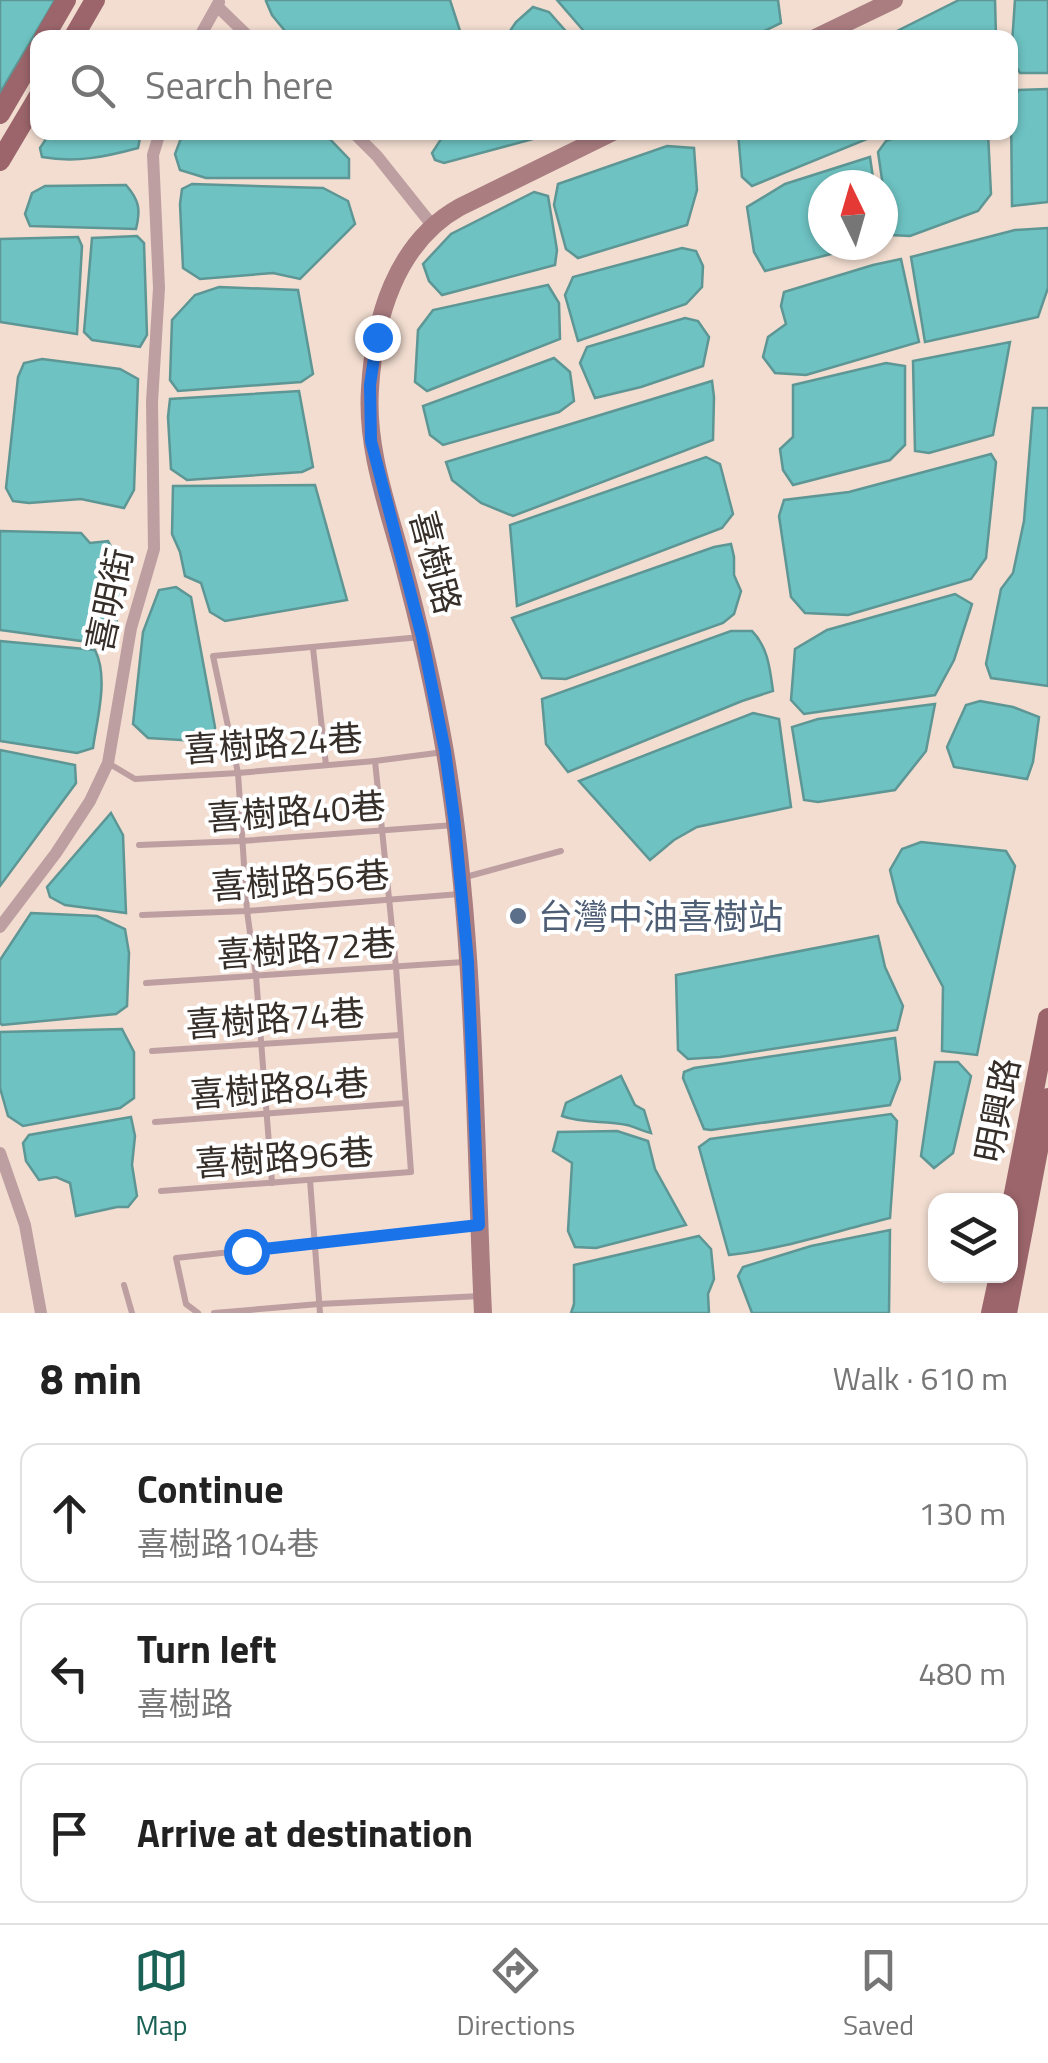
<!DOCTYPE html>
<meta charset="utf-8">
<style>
body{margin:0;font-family:"Titillium Web","Noto Sans TC",sans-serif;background:#f2f2f2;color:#222}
.controls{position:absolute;right:30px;bottom:30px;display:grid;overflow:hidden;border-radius:20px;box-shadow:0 2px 8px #0004}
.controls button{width:90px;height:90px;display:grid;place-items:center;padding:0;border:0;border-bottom:2px solid #e0e0e0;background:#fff;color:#222;font:50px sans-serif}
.compass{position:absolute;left:808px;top:170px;width:90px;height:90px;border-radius:50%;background:#fff;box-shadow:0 2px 8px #0004;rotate:355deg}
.stop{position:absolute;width:30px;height:30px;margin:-22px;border:8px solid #1a73e8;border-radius:50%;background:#fff}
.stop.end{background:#1a73e8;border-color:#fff;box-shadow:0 2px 10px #0008}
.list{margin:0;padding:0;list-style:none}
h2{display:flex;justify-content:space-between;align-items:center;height:130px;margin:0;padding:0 40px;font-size:42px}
h2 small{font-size:32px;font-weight:400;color:#767676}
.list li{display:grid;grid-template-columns:65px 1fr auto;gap:30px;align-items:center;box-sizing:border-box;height:140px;margin:0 20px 20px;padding:0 20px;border:2px solid #e0e0e0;border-radius:20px}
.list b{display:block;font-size:38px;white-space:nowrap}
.list p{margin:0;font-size:32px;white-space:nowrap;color:#767676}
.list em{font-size:32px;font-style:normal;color:#767676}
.icon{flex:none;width:55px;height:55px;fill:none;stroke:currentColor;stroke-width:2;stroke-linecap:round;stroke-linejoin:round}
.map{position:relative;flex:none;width:1048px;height:1313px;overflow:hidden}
.search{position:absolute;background:#fff;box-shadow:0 2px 8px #0004;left:30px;right:30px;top:30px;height:110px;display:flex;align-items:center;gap:25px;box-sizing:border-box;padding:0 35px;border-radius:20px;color:#767676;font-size:38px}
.sheet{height:610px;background:#fff}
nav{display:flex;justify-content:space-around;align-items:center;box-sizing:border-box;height:140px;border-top:2px solid #e0e0e0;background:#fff;font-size:28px;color:#767676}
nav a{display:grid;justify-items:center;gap:5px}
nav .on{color:#1b6256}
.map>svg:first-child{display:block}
.water{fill:#6ec2c2;stroke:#5d9694;stroke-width:2.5}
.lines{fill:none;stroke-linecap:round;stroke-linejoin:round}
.lane{stroke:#bd9ea1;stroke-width:6}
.street{stroke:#bd9ea1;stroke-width:12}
.secondary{stroke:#aa7d81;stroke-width:18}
.primary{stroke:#9b656b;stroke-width:20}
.route{stroke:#1a73e8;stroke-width:12}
.service-dot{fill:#5c6f8a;stroke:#fff;stroke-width:4}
.labels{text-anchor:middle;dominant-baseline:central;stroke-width:8;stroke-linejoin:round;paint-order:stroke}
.street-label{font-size:35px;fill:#362e29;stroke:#fff}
.service-label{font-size:35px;fill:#4e5e75;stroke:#fff;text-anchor:start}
</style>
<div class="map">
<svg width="1048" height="1313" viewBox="0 0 1048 1313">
<rect width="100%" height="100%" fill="#f2ddd0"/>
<g class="water">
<polygon points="0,0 55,0 0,93"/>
<polygon points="268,0 450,0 462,37 290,37 272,15 266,1"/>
<polygon points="557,0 778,0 781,23 752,37 589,37"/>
<polygon points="959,0 995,0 996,37 885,37"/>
<polygon points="1015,0 1048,0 1048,73 1020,73 1011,58"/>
<polygon points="533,7 549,12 571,37 506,37 516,22"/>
<polygon points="1048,89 1048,202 1012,206 1011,110 1018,90"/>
<path d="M50,133v-1l91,1 -3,15c-33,9 -62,15 -96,9l-2,-9z"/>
<polygon points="183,133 324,133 349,159 349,178 206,178 180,170 175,154"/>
<polygon points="445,133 445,132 555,133 444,163 435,160 432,153"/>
<polygon points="872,133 872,137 752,186 742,177 738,133"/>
<polygon points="907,133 988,133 991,194 978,211 910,236 890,235 878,152 886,141"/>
<polygon points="667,146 694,148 697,190 687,225 578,258 566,249 554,205 558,184"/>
<polygon points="870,157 874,185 823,185 823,245 866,245 765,271 754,252 747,207 785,184"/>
<polygon points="192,184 323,188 348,201 355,224 300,279 273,273 200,279 183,268 180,204 182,189"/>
<path d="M126,185c13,15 15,24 10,44l-106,-3 -5,-12 7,-21 13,-7z"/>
<polygon points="534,192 548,196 557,250 555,265 442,295 429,281 423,264 451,234"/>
<polygon points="1048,228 1048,288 1038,317 925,342 911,257 1015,230"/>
<polygon points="137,236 144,243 147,335 140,347 92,340 84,332 92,238"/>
<polygon points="78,237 82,246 77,334 0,322 0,239"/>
<polygon points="682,248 696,251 703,266 702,287 686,304 578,341 565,295 573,277"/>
<polygon points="901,259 919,342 806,375 775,373 763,357 768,337 786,324 781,306 784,292 873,265"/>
<polygon points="548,285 559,303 560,339 427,391 415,382 418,330 433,310"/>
<polygon points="219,287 298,290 313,374 301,382 178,391 170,380 172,320 195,295"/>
<polygon points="685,318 698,321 709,337 703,366 641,387 595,398 580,363 587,347"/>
<polygon points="1010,342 993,435 929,453 915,451 913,361"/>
<polygon points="554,358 570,372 574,401 559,412 443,445 430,435 423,406"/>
<polygon points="42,359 120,369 138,379 134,490 124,508 81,499 29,503 13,501 6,488 18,377 24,363"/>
<polygon points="886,363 905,366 905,445 890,460 793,485 783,470 780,449 793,437 793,385"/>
<polygon points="712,381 714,397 713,440 513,516 481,503 452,480 446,462"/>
<polygon points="299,391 313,467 302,472 187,480 171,469 168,417 170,399"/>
<polygon points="1033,408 1048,408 1048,686 991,678 986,664 1001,589 1013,573 1024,521"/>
<polygon points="991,454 996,462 986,558 971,579 848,615 805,613 791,597 779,516 784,500 849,492"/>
<polygon points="706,457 720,464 733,514 722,528 517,606 510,525"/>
<polygon points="315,485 347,600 225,621 210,612 201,583 185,576 180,552 172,534 173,486"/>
<polygon points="0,531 81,533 90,543 108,541 127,576 111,645 0,630"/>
<polygon points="731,544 734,557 734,575 741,591 734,614 723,623 566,679 542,678 512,618 714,547"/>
<polygon points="176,587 191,597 215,727 214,742 148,738 133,724 143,632 159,590"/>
<polygon points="955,594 972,604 954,660 935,695 804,714 791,700 795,649 827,630"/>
<path d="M731,631h21c16,16 18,38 21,60l-31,10 -174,71 -22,-28 -4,-45z"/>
<path d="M0,641l95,9c14,28 2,68 -2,98l-16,5 -77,-12z"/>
<polygon points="980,701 1013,707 1039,717 1033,762 1027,779 954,767 947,747 966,705"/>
<polygon points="935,704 926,751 895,790 818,802 804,800 792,727 818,719"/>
<polygon points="753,713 779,719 791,807 697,827 674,840 650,860 579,781"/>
<polygon points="0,750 75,765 76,783 0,886"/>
<polygon points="111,813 123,835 126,913 65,905 50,897 47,887"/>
<polygon points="921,842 1006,851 1015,866 977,1055 942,1051 943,987 898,902 890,870 902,849"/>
<polygon points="31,913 97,916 125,929 129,953 127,1006 116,1014 2,1025 0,1023 0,960"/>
<polygon points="878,936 885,967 903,1006 897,1030 720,1057 688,1059 678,1050 676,975"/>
<polygon points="122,1029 134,1052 134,1098 120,1108 23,1126 8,1116 0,1088 0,1032"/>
<polygon points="895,1038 900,1079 890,1105 711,1130 704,1129 683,1078 684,1072 694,1068"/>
<polygon points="935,1062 958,1062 971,1076 953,1153 934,1168 921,1156"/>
<path d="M621,1076l14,29 9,5 7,23c-9,-2 -16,-6 -24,-8 -22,-5 -44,-1 -65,-9l4,-13z"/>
<path d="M891,1114l6,7 -7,97c-54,13 -105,31 -161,37l-30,-108 11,-8z"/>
<polygon points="131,1117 135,1136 132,1165 137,1196 128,1207 117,1207 76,1216 70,1183 56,1177 39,1180 26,1161 23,1143 29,1135"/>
<polygon points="617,1131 648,1141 655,1169 686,1225 596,1248 575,1247 568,1231 572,1163 553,1151 558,1132"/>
<polygon points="890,1230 889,1313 752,1313 738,1276 743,1267 811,1246"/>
<polygon points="699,1236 711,1249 714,1279 708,1294 709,1313 571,1313 574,1304 574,1265"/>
</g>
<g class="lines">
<g class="lane">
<polyline points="313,648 326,765"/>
<polyline points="108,763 135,779 238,773 375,761 444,752"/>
<polyline points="139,845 242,841 454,825"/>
<polyline points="462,878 561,851"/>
<polyline points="142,915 247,911 460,894"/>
<polyline points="146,983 464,962"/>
<polyline points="152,1051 400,1035"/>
<polyline points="155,1122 406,1103"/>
<polyline points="310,1180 320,1313"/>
<polyline points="272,1183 256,976 247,911 238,773 213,656 421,637"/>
<polyline points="161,1191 411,1172 396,967 375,761"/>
<polyline points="124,1285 132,1313"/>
<polyline points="198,1313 186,1304 176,1258 475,1225"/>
<polyline points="214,1313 319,1304 481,1296"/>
</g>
<g class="street">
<polyline points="217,6 250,38"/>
<polyline points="199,38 219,2"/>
<polyline points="353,132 377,156 432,225"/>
<polyline points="0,927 56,853 90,801 108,763 131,628 154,549 152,402 159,288 153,155 160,132"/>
<polyline points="0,1153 25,1225 41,1313"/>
</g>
<g class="secondary">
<polyline points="815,38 894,0"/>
<path d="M483,1313c-9,-186 -7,-376 -38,-561 -11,-64 -26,-129 -43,-192 -15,-56 -36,-112 -32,-171 4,-69 25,-146 90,-182l153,-75"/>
</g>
<g class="primary">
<polyline points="44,38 66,0"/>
<polyline points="73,38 95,0"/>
<polyline points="0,114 38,49"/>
<polyline points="0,161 38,97"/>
<polyline points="1010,1214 1048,1018"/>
<polyline points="991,1313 999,1276"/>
<polyline points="1007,1313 1048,1098"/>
</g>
</g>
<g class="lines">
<polyline class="route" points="246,1251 479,1225 468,962 455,825 445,751 422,637 371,441 370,385 377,337"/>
</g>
<circle class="service-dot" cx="518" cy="916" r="10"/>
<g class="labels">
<g class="street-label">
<text transform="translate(436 562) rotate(75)">喜樹路</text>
<text transform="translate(109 600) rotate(-78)">喜明街</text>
<text transform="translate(273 743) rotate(-4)">喜樹路24巷</text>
<text transform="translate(296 811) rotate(-4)">喜樹路40巷</text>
<text transform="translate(300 880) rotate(-4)">喜樹路56巷</text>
<text transform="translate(306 948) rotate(-4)">喜樹路72巷</text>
<text transform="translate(275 1018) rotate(-4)">喜樹路74巷</text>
<text transform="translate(279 1088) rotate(-4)">喜樹路84巷</text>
<text transform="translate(997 1110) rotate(-79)">明興路</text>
<text transform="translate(284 1157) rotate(-4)">喜樹路96巷</text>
</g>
<g class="service-label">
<text x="538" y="916">台灣中油喜樹站</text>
</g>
</g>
</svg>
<div class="controls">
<button><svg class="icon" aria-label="layers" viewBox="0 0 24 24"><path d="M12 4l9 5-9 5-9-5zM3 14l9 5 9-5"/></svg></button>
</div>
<svg class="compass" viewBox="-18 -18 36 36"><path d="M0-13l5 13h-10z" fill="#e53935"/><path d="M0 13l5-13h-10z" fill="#767676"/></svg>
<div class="stop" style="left:246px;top:1251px"></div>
<div class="stop end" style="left:377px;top:337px"></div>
<div class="search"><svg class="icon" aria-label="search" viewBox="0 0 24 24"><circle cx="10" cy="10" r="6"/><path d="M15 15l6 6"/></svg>Search here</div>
</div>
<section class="sheet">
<h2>8 min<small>Walk · 610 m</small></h2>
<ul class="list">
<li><svg class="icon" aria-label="ahead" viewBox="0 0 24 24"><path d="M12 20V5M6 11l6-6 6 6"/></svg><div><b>Continue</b><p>喜樹路104巷</p></div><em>130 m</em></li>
<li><svg class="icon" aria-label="left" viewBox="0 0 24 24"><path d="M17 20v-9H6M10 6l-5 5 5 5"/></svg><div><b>Turn left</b><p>喜樹路</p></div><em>480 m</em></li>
<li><svg class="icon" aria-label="arrive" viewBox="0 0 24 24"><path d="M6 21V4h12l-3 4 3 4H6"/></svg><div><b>Arrive at destination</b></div></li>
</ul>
</section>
<nav>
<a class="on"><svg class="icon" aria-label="map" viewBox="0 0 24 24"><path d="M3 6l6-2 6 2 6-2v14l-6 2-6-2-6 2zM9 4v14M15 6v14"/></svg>Map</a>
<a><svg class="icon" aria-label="directions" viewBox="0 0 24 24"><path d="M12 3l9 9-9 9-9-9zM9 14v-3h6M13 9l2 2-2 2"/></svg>Directions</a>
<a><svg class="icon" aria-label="saved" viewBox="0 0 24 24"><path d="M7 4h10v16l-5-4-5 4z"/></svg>Saved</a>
</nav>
